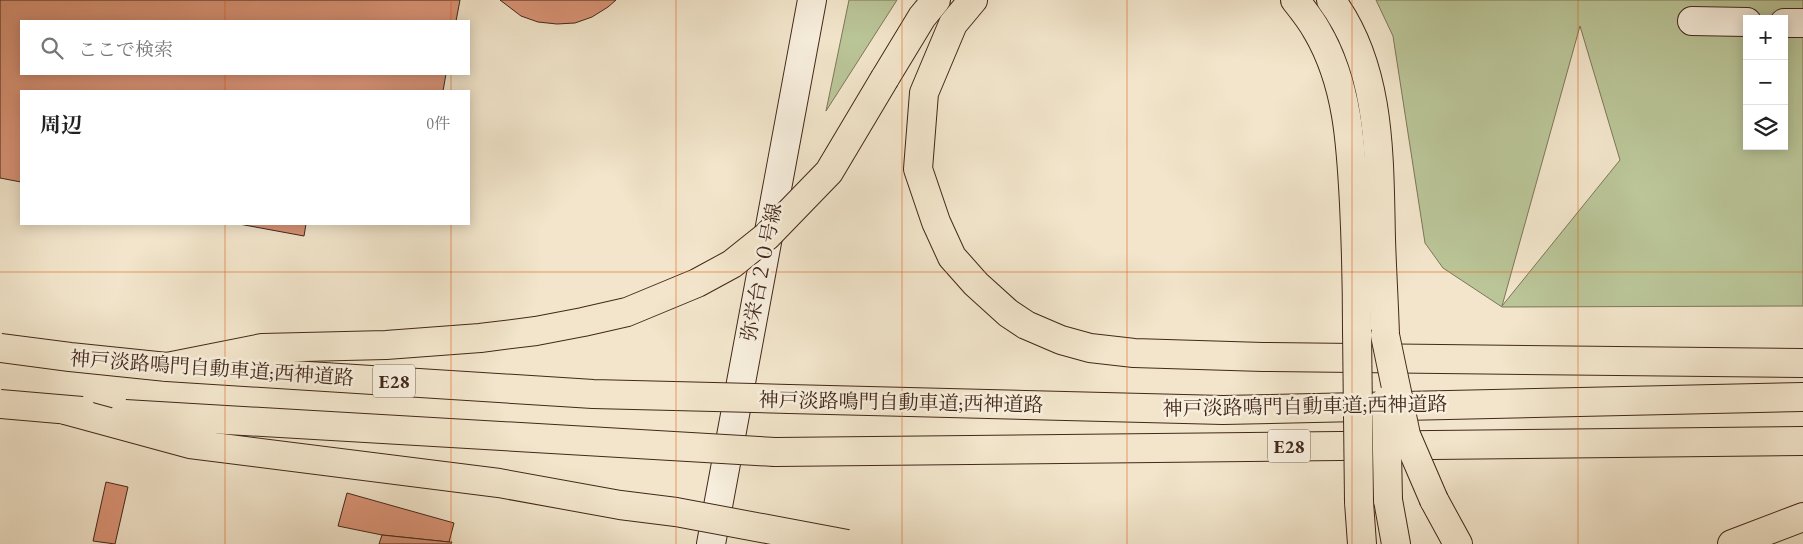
<!DOCTYPE html>
<html lang="ja">
<meta charset="utf-8">
<style>
body{margin:0;font-family:"EB Garamond","Noto Serif JP",serif;background:#f6f6f6;color:#222}
.controls{position:absolute;right:15px;top:15px;display:grid;overflow:hidden;border-radius:0px;box-shadow:0 2px 12px #0003}
.controls button{width:45px;height:45px;display:grid;place-items:center;padding:0;border:0;border-bottom:1px solid #e0e0e0;background:#fff;color:#222;font:25px sans-serif}
.list{margin:0;padding:0;list-style:none}
h2{display:flex;justify-content:space-between;align-items:center;height:65px;margin:0;padding:0 20px;font-size:21px}
h2 small{font-size:16px;font-weight:400;color:#767676}
.icon{flex:none;width:28px;height:28px;fill:none;stroke:currentColor;stroke-width:2;stroke-linecap:round;stroke-linejoin:round}
.map{position:relative;flex:none;width:1803px;height:544px;overflow:hidden}
.search{position:absolute;background:#fff;box-shadow:0 2px 12px #0003;left:20px;top:20px;width:450px;height:55px;display:flex;align-items:center;gap:12px;box-sizing:border-box;padding:0 18px;border-radius:0px;color:#767676;font-size:19px}
.panel{position:absolute;background:#fff;box-shadow:0 2px 12px #0003;left:20px;top:90px;width:450px;height:135px;border-radius:0px}
.map>svg:first-child{display:block}
.green{fill:#bac598;stroke:#7e7659;fill-rule:evenodd}
.building{fill:#d99376;stroke:#42281a}
.lines{fill:none;stroke-linecap:round;stroke-linejoin:round}
.secondary-casing{stroke:#42281a;stroke-width:30}
.highway-casing{stroke:#42281a;stroke-width:30}
.secondary{stroke:#f7eedd;stroke-width:28}
.highway{stroke:#f2e5cb;stroke-width:28}
.highway-bridge-casing{stroke:#42281a;stroke-width:30;stroke-linecap:butt}
.highway-bridge{stroke:#f2e5cb;stroke-width:28}
.grid{fill:none;stroke:#e0570d;stroke-width:1;stroke-opacity:0.55}
.labels{text-anchor:middle;dominant-baseline:central;stroke-width:5;stroke-linejoin:round;paint-order:stroke}
.shield{fill:#f7eedd;stroke:#786354;stroke-width:1}
.shield-label{font-size:19px;font-weight:bold;fill:#42281a}
.street-label{font-size:20px;fill:#42281a;stroke:#f7eedd}
</style>
<div class="map">
<svg width="1803" height="544" viewBox="0 0 1803 544">
<rect width="100%" height="100%" fill="#f2e5cb"/>
<filter id="stains"><feTurbulence type="fractalNoise" baseFrequency=".004" numOctaves="4"/><feColorMatrix values="0 0 0 0 .2 0 0 0 0 .09 0 0 0 0 .02 0 0 0 .5 -.17"/></filter>
<radialGradient id="worn" r=".72"><stop offset=".6" stop-color="#630" stop-opacity="0"/><stop offset="1" stop-color="#630" stop-opacity=".3"/></radialGradient>
<g class="green">
<polygon points="849,0 897,0 826,111"/>
<path d="M1376,0h427v306l-301,1 -59,-39 -18,-25 -32,-207zM1747,19h37v127h-37zM1580,26l40,134 -118,146z"/>
</g>
<g class="building">
<polygon points="0,0 460,0 456,21 21,21 21,74 446,74 443,91 21,91 21,182 0,178"/>
<polygon points="500,0 616,0 608,7 592,17 575,23 557,24 538,22 521,16"/>
<polygon points="239,224 306,224 304,236"/>
<polygon points="106,482 128,487 115,544 93,541"/>
<polygon points="347,493 454,523 449,542 382,535 338,526"/>
<polygon points="382,535 449,542 452,542 451,544 379,544"/>
</g>
<g class="lines">
<defs>
<g id="secondary">
<polyline points="1692,21 1747,22"/>
<polyline points="1784,23 1803,23"/>
<polyline points="711,544 812,0"/>
</g>
<g id="highway">
<polyline points="973,0 953,24 924,93 918,169 936,222 952,257 976,284 1008,313 1026,325 1061,340 1090,348 1134,353 1263,357 1803,363"/>
<path d="M1295,0c8,10 16,20 22,31 31,53 34,114 37,173 2,42 3,84 3,126"/>
<path d="M1331,0c51,68 48,158 50,239 1,32 3,64 4,96"/>
<polyline points="885,78 922,17 936,0"/>
<polyline points="789,399 1223,410 1803,397"/>
<polyline points="775,452 1803,441"/>
<polyline points="1388,500 1396,544"/>
<polyline points="1434,500 1458,544"/>
<polyline points="1359,502 1362,544"/>
<polyline points="1732,544 1803,517"/>
</g>
</defs>
<use href="#secondary" class="secondary-casing"/>
<use href="#highway" class="highway-casing"/>
<use href="#secondary" class="secondary"/>
<use href="#highway" class="highway"/>
<defs>
<g id="highway-bridge">
<polyline points="1357,330 1359,502"/>
<polyline points="1385,335 1406,435 1434,500"/>
<polyline points="0,348 70,357 167,367 593,394 789,399"/>
<polyline points="167,367 262,348 386,345 480,338 536,331 583,322 627,312 697,283 732,264 767,236 829,172 885,78"/>
<polyline points="1386,401 1388,500"/>
<polyline points="0,404 82,411"/>
<polyline points="65,410 190,444 499,483 620,505 676,512 847,544"/>
<polyline points="125,414 775,452"/>
</g>
</defs>
<use href="#highway-bridge" class="highway-bridge-casing"/>
<use href="#highway-bridge" class="highway-bridge"/>
</g>
<path class="grid" d="M225,0v21M451,0v21M676,0v544M902,0v544M1127,0v544M1352,0v544M1578,0v544M225,74v17M451,74v17M225,224v320M451,224v320M0,272h1803"/>
<g class="labels">
<g class="shield">
<rect x="373" y="364.5" width="42" height="33" rx="4"/>
<rect x="1268" y="429.5" width="42" height="33" rx="4"/>
</g>
<g class="shield-label">
<text x="394" y="381">E28</text>
<text x="1289" y="446">E28</text>
</g>
<g class="street-label">
<text transform="translate(761 272) rotate(-79)">弥栄台２０号線</text>
<text transform="translate(212 368) rotate(4)">神戸淡路鳴門自動車道;西神道路</text>
<text transform="translate(901 402) rotate(1)">神戸淡路鳴門自動車道;西神道路</text>
<text transform="translate(1305 406) rotate(-1)">神戸淡路鳴門自動車道;西神道路</text>
</g>
</g>
<rect width="100%" height="100%" filter="url(#stains)"/>
<rect width="100%" height="100%" fill="url(#worn)"/>
</svg>
<div class="controls">
<button>+</button>
<button>−</button>
<button><svg class="icon" aria-label="layers" viewBox="0 0 24 24"><path d="M12 4l9 5-9 5-9-5zM3 14l9 5 9-5"/></svg></button>
</div>
<div class="search"><svg class="icon" aria-label="search" viewBox="0 0 24 24"><circle cx="10" cy="10" r="6"/><path d="M15 15l6 6"/></svg>ここで検索</div>
<section class="panel">
<h2>周辺<small>0件</small></h2>
<ul class="list">
</ul>
</section>
</div>
